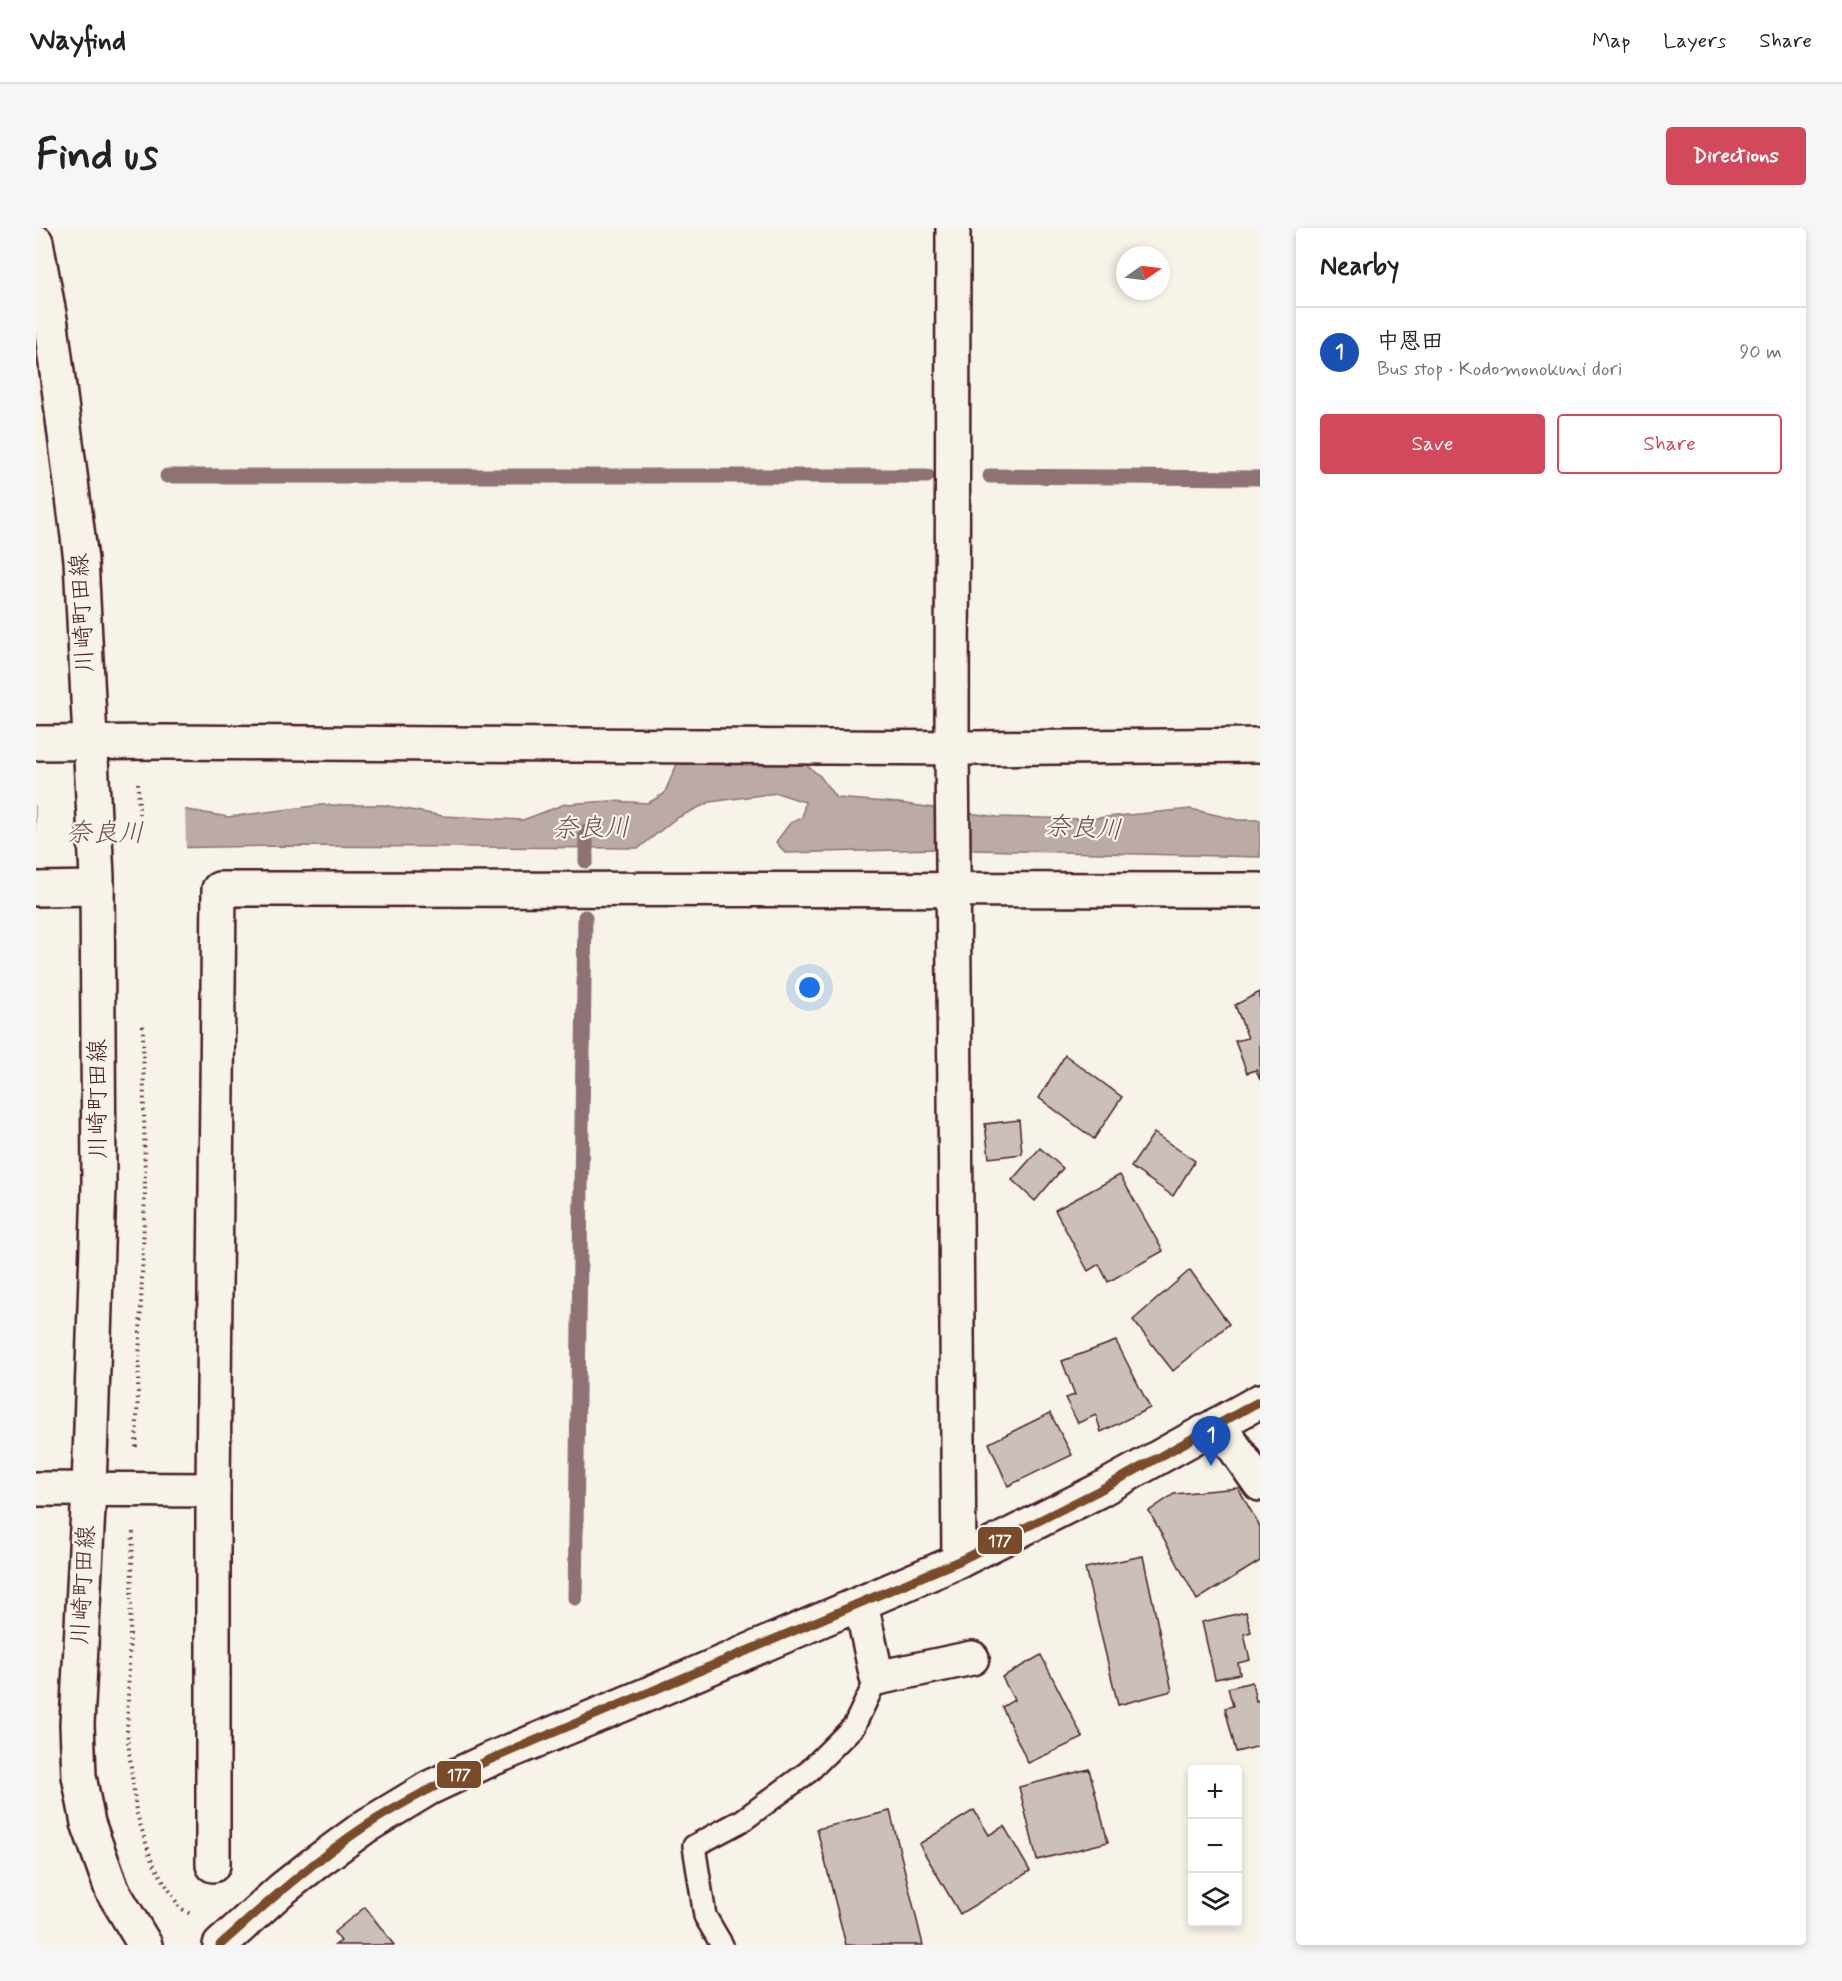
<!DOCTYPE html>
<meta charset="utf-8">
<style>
body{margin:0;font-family:Mynerve,"Klee One",sans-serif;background:#f6f6f6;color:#222}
.controls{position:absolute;right:18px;bottom:18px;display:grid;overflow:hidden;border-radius:6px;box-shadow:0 3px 9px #0003}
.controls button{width:54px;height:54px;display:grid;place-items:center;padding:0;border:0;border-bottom:2px solid #e0e0e0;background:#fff;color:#222;font:30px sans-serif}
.compass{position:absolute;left:1080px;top:18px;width:54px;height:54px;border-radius:50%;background:#fff;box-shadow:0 3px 9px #0003;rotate:76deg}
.you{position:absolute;left:774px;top:760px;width:21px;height:21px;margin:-15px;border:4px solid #fff;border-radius:50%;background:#1a73e8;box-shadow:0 0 0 9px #1a73e833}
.badge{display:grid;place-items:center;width:39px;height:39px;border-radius:50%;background:#d1495b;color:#fff;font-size:20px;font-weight:700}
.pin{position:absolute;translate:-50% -50px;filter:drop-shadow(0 2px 3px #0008)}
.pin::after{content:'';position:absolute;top:32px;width:21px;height:18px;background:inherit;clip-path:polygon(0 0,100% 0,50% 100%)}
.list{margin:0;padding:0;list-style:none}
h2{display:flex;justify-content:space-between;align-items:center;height:78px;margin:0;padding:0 24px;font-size:26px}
h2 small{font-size:20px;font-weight:400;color:#767676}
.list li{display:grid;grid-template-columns:39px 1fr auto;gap:18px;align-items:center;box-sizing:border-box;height:90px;padding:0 24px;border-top:2px solid #e0e0e0}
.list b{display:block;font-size:22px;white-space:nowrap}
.list p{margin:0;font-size:20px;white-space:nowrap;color:#767676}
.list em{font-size:20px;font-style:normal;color:#767676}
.actions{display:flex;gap:12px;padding:18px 24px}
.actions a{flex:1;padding:14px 0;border:2px solid #d1495b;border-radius:6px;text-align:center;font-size:21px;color:#d1495b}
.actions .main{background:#d1495b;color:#fff}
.icon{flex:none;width:33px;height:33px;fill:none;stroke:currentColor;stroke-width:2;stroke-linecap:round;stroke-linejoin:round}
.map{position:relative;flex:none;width:1224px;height:1717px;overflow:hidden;border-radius:6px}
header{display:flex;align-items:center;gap:36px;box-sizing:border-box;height:84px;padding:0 30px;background:#fff;border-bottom:2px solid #e0e0e0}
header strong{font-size:28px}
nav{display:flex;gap:33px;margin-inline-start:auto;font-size:21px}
.intro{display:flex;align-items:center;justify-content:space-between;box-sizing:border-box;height:144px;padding:0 36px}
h1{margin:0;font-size:42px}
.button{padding:15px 27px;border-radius:6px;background:#d1495b;color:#fff;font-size:21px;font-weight:700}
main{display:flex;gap:36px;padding:0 36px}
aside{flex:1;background:#fff;border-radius:6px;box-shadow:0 3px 9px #0003}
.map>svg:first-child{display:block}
.water{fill:#bcaaa7;stroke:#8e7275;stroke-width:1.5}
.pier{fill:#f7f3e8}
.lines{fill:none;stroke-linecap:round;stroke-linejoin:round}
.stream{stroke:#8e7275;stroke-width:15}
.building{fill:#ccbfb9;stroke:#4a1f2b;stroke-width:1.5}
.service-casing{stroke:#4a1f2b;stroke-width:26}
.minor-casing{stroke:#4a1f2b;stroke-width:38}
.secondary-casing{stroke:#4a1f2b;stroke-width:38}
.path{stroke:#4a1f2b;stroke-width:4;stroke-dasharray:1.5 4.5;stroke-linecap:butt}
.service{stroke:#f7f3e8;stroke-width:21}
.minor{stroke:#f7f3e8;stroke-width:33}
.secondary{stroke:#f7f3e8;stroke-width:33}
.bus-1-casing{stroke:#f7f3e8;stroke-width:14}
.bus-1{stroke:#7a4b2a;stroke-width:9}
.labels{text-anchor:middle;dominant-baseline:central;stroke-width:4.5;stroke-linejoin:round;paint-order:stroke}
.street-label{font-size:24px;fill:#4a1f2b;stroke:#f7f3e8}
.water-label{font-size:26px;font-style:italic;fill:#6c4950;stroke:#f7f3e8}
.line-badge{stroke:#f7f3e8;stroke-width:2}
.badge-label{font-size:16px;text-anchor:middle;font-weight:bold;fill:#fff}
</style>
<header>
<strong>Wayfind</strong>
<nav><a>Map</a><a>Layers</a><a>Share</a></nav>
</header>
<div class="intro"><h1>Find us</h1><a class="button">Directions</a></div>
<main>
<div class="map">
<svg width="1224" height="1717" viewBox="0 0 1224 1717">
<rect width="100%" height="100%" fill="#f7f3e8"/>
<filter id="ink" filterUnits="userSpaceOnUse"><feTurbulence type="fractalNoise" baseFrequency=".0167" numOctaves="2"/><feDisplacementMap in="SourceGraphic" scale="12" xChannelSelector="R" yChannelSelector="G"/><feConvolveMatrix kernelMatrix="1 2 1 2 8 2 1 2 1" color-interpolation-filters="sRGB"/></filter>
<g filter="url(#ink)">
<polygon class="water" points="700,535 769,536 784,548 800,570 863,575 961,589 1050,591 1155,581 1202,592 1224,592 1224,629 901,621 749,625 740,614 754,595 766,590 769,574 741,565 674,574 639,591 603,620 238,618 0,622 0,578 41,585 140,580 192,589 286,577 347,577 407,588 487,592 529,576 575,573 612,575 628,566 641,536"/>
<polygon class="pier" points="102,572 149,579 150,622 0,625 0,575 41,582"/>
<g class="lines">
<g class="stream">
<polyline points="131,248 891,248"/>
<polyline points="954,248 1224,250"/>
<polyline points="550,633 550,603"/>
<polyline points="539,1370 549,689"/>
</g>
</g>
<g class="building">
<polygon points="1224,764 1224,852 1220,842 1211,845 1199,813 1212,810 1199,777"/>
<polygon points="1029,827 1086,869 1058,911 1003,870"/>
<polygon points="983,892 986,926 953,930 949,896"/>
<polygon points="1118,905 1159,933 1137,968 1095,939"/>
<polygon points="1004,920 1027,940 999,973 976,952"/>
<polygon points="1084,947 1127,1023 1072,1054 1063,1036 1052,1043 1019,982"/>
<polygon points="1154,1042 1193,1096 1137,1143 1097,1092"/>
<polygon points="1080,1113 1114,1180 1065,1204 1060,1187 1042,1195 1029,1170 1039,1167 1026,1133"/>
<polygon points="1014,1185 1036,1227 972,1258 953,1215"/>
<polygon points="1202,1260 1224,1299 1224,1333 1161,1372 1113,1283 1138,1266"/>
<polygon points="1107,1328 1136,1463 1082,1477 1049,1340"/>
<polygon points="1210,1384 1215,1404 1208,1406 1214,1432 1202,1435 1204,1446 1179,1451 1166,1394"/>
<polygon points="1005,1427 1047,1510 992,1535 966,1479 978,1472 966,1449"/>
<polygon points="1216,1454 1220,1473 1224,1472 1224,1518 1200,1524 1189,1480 1197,1478 1192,1460"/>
<polygon points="1053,1541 1072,1614 1001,1632 983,1559"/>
<polygon points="938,1582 953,1607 968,1598 994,1643 924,1686 883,1616"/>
<polygon points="854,1583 887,1717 810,1717 781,1601"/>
<polygon points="329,1679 358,1717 299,1717 305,1713 298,1704"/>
</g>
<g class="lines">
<defs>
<polyline id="service" points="686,1717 669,1688 658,1618 707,1592 772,1544 818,1498 841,1450"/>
<g id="minor">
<polyline points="917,0 916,519 923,1333"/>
<polyline points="0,515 130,514 937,520 1224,517"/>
<polyline points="0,661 61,660"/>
<polyline points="1182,1196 1224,1256"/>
<polyline points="0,1261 177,1262"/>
<polyline points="825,1376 841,1450 936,1430"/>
<polyline points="177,1637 177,1262 183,661 1224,662"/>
</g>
<g id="secondary">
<polyline points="0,14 15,97 45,332 61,649 63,957 53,1261 41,1496 43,1548 52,1595 76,1662 109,1717"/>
<polyline points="184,1717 245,1662 278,1636 330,1598 393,1560 453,1532 622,1462 923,1333 1062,1263 1224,1173"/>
</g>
</defs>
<use href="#service" class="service-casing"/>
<use href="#minor" class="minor-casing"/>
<use href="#secondary" class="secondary-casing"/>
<g class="path">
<polyline points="102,555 103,586"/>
<polyline points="100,1219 109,963 107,795"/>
<polyline points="97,1304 91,1504 100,1583 116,1634 144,1680 156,1687"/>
</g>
<use href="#service" class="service"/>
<use href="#minor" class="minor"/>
<use href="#secondary" class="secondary"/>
<defs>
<path id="bus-1" d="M184,1717c47,-42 94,-85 147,-120 39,-25 80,-45 122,-65l470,-199 139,-70 162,-90"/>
</defs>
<use href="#bus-1" class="bus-1-casing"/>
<use href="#bus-1" class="bus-1"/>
</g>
</g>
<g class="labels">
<g class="street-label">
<text transform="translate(47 385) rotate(-93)">川崎町田線</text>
<text transform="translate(62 871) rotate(-90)">川崎町田線</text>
<text transform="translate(48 1357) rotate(-87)">川崎町田線</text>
</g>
<g class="water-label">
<text transform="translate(555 601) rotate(-1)">奈良川</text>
<text transform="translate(1047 601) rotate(3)">奈良川</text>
<text x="69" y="606">奈良川</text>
</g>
</g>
<g class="line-badge">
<rect x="941" y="1298" width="46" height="29" rx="6" fill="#7a4b2a"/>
<rect x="400" y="1532" width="46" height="29" rx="6" fill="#7a4b2a"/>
</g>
<g class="badge-label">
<text x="964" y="1318">177</text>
<text x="423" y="1552">177</text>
</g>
</svg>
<div class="controls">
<button>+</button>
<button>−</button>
<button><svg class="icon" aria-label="layers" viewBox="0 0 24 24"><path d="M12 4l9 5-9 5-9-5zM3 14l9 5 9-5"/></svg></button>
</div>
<svg class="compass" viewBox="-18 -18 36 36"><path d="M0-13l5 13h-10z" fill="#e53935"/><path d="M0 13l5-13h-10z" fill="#767676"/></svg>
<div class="you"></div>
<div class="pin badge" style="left:1175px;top:1238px;background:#1a4fb4">1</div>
</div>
<aside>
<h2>Nearby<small></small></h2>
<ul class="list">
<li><span class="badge" style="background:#1a4fb4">1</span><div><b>中恩田</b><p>Bus stop · Kodomonokuni dori</p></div><em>90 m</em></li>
</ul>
<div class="actions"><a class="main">Save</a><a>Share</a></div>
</aside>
</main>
